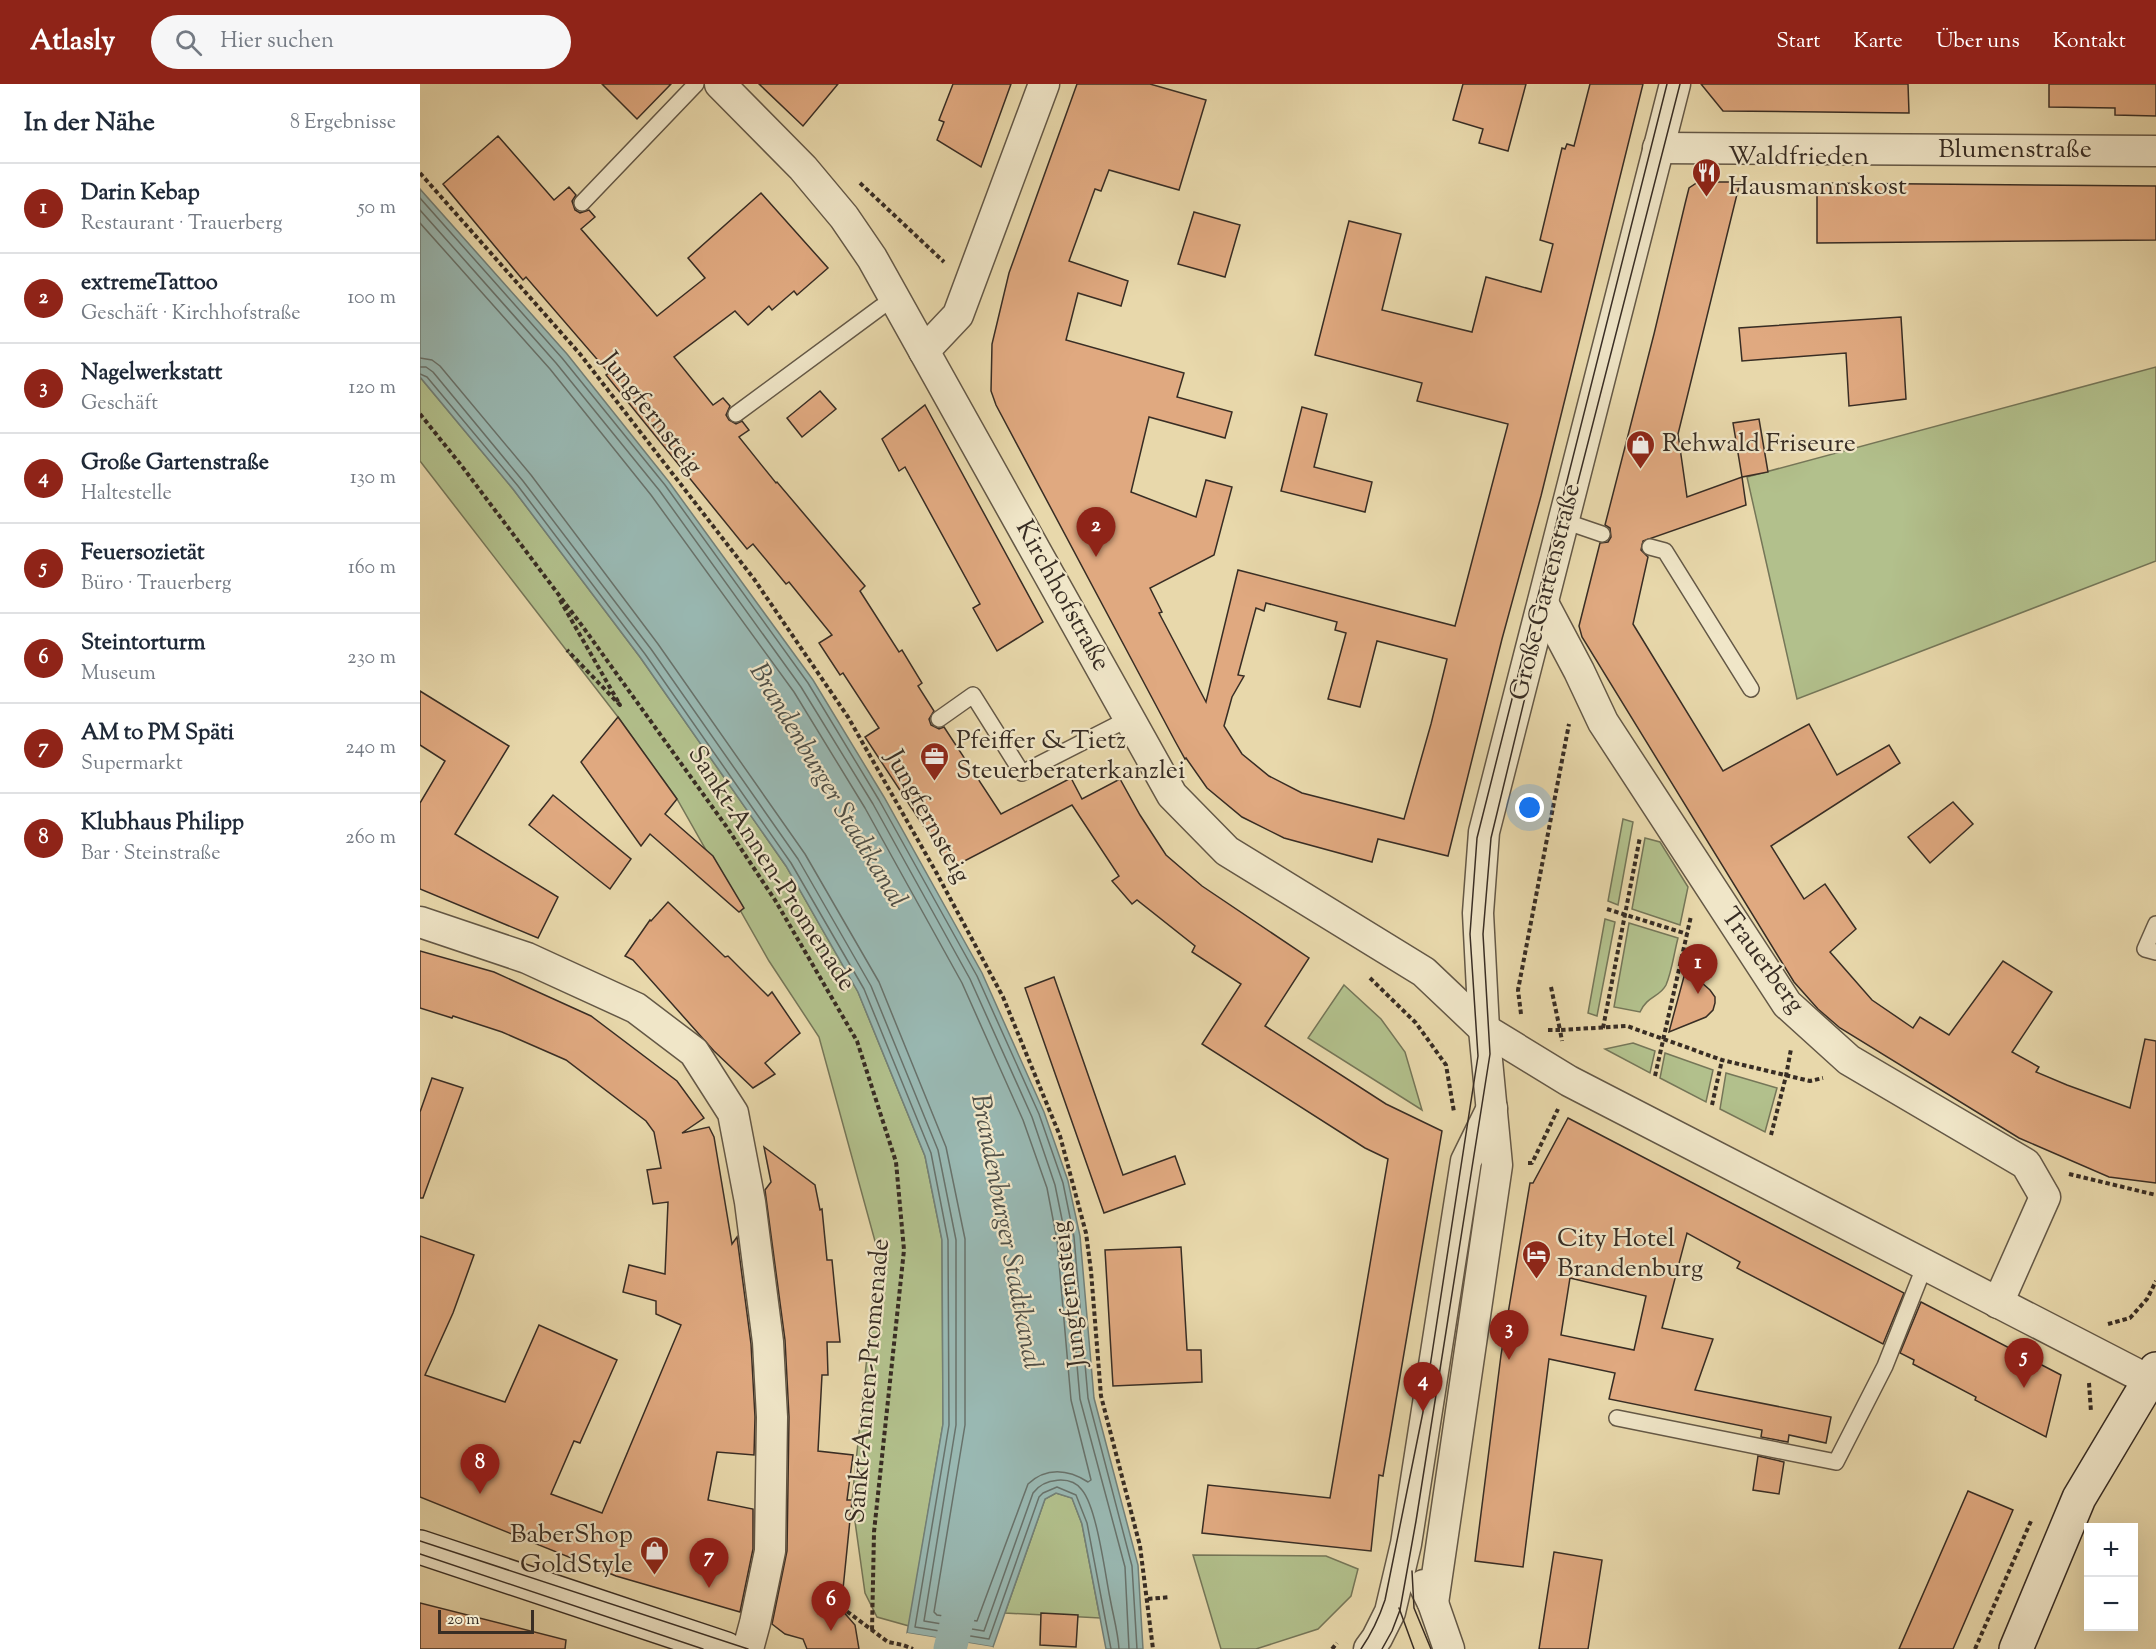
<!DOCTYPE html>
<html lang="de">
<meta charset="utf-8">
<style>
body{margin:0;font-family:"Sorts Mill Goudy",serif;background:#f6f6f7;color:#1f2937}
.controls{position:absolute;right:18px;bottom:18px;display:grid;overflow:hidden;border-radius:0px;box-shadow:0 6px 24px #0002}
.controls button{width:54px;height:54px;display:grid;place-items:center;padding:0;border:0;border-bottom:2px solid #e0e1e3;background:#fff;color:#1f2937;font:30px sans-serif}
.scale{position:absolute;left:18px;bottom:15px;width:96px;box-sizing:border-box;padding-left:6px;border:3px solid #382d24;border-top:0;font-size:16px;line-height:21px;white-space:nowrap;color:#382d24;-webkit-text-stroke:4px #f0e6c8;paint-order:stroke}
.you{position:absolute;left:1110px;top:724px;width:21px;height:21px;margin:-15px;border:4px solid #fff;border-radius:50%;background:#1a73e8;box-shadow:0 0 0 9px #1a73e833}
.badge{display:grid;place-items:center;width:39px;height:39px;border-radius:50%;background:#8f2418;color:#fff;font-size:20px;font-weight:700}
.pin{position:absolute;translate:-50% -50px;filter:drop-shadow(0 2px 3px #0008)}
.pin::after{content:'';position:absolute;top:32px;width:21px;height:18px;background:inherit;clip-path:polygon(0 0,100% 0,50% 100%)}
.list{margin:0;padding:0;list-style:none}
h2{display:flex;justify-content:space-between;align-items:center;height:78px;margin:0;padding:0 24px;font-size:26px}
h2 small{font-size:20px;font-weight:400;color:#747a83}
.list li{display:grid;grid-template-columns:39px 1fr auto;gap:18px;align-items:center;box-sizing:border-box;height:90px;padding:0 24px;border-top:2px solid #e0e1e3}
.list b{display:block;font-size:22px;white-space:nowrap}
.list p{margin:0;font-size:20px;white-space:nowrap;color:#747a83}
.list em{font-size:20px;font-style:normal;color:#747a83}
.icon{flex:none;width:33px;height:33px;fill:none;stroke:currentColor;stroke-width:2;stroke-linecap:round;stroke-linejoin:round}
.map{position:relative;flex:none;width:1736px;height:1565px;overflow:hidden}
header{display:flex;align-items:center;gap:36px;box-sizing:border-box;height:84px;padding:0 30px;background:#8f2418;color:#fff}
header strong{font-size:28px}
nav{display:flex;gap:33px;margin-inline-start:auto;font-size:21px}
.search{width:420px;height:54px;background:#f6f6f7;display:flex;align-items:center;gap:15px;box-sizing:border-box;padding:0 21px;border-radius:33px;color:#747a83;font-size:22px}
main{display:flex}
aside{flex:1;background:#fff}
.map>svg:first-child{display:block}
.green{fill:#b2c08c;stroke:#757658;stroke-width:1.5}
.water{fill:#99b8b2;stroke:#728079;stroke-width:1.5}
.pier{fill:#e8d8ab}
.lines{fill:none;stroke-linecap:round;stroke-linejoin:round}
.shore{stroke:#68726b;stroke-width:1.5}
.canal{stroke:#99b8b2;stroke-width:33}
.building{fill:#e0a980;stroke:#382d24;stroke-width:1.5;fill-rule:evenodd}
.lane-casing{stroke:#645846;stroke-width:18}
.street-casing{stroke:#645846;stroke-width:33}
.secondary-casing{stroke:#382d24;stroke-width:36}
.path{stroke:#382d24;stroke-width:4;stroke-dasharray:4.5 3;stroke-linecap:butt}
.lane{stroke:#f0e6c8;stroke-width:15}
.street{stroke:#f0e6c8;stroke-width:30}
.secondary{stroke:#f0e6c8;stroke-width:33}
.tram{stroke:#382d24;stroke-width:1.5}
.labels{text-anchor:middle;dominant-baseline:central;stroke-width:4.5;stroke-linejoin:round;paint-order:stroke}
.street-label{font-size:26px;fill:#382d24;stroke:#f0e6c8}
.poi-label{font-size:26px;fill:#382d24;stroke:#f0e6c8;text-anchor:start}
.water-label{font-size:27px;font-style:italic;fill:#505048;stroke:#f0e6c8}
</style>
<header>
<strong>Atlasly</strong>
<div class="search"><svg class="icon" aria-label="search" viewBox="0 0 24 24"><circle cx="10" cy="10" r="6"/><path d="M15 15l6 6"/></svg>Hier suchen</div>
<nav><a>Start</a><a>Karte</a><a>Über uns</a><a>Kontakt</a></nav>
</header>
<main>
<aside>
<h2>In der Nähe<small>8 Ergebnisse</small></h2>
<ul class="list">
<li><span class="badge">1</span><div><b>Darin Kebap</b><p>Restaurant · Trauerberg</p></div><em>50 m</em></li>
<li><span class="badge">2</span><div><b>extremeTattoo</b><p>Geschäft · Kirchhofstraße</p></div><em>100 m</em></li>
<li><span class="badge">3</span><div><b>Nagelwerkstatt</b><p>Geschäft</p></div><em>120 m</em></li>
<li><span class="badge">4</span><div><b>Große Gartenstraße</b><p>Haltestelle</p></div><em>130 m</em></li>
<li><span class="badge">5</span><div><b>Feuersozietät</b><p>Büro · Trauerberg</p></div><em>160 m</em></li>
<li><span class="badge">6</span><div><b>Steintorturm</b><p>Museum</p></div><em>230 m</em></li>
<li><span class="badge">7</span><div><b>AM to PM Späti</b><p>Supermarkt</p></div><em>240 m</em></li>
<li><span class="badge">8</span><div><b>Klubhaus Philipp</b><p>Bar · Steinstraße</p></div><em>260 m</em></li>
</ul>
</aside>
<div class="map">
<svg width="1736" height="1565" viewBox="0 0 1736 1565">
<rect width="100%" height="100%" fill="#e8d8ab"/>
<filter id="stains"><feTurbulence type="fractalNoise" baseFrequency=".00333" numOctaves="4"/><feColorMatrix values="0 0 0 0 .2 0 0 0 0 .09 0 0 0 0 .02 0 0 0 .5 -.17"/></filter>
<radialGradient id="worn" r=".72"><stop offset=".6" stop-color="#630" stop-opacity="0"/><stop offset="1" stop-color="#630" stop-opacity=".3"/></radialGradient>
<g class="green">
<polygon points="1736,283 1736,477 1377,615 1327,393"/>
<polygon points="0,293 93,405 220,573 366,782 438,908 505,1072 522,1156 523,1340 489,1542 457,1533 445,1509 432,1416 458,1168 399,953 349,877 257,715 198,633 0,377"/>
<polygon points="1203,735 1213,738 1198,821 1188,817"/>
<polygon points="1225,754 1240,758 1268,803 1260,841 1212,825"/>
<polygon points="1185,835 1195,838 1177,932 1168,929"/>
<path d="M1209,839l49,15c-4,15 -6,33 -12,47 -6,12 -19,11 -26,27l-26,-5z"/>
<polygon points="924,901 961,935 985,968 1002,1026 888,954"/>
<polygon points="1213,959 1235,967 1230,989 1185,965"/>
<polygon points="1245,969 1293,986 1286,1018 1240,994"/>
<polygon points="1306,989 1357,1004 1345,1048 1300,1025"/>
<polygon points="636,1409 652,1414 662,1440 680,1534 585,1529 625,1415"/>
<polygon points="773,1471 906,1472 938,1485 931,1512 898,1545 836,1565 801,1565"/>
</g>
<polygon class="water" points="0,105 147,270 249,398 393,596 464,713 562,889 624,1028 648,1097 660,1152 674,1314 718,1481 723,1565 686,1565 662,1440 652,1414 636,1409 625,1415 573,1563 487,1549 523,1340 522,1156 505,1072 438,908 366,782 220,573 93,405 0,293"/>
<polygon class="pier" points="487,1549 573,1563 572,1565 565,1565 486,1552"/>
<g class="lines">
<g class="shore">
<polyline points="0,114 142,274 245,401 388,599 459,716 557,892 619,1030 643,1099 654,1153 668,1314 712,1482 717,1565"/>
<polyline points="0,126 136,279 239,406 381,603 453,720 550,895 612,1033 635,1101 646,1155 660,1315 705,1483 709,1565"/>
<path d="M0,139l130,146 101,126 143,197 71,116 97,175 61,137 24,68 10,52 14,160 20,80 -3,2c-20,-13 -42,-15 -60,2l-51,137 -40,-6 -3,-3 31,-187v-186l-19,-92 -67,-165 -74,-128 -147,-210 -127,-169 -91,-109 -8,-6 -12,-2"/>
<path d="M0,283h6l7,5 90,109 128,168 147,210 73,127 67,164 18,90v185l-32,196 60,10 49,-138c11,-15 38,-18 49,-3 15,18 23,84 28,108 3,17 8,34 9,51"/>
<polyline points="0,290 7,293 98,402 225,570 371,779 444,905 511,1069 528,1156 529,1341 495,1543 569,1555 619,1413 623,1409 637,1403 656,1411 667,1439 691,1565"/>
</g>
<polyline class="canal" points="530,1565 543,1513"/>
</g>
<g class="building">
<polygon points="182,0 251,0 217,35"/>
<polygon points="339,0 418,0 383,42"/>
<polygon points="533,0 591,0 561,83 517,56 524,38 519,36"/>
<path d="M657,0h73l56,16 -27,90 -70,-20 -8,21 -6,-2 -26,72 59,20 -7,25 -43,-13 -12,47 118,33 -7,24 55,15 -7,26 -76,-21 -18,75 65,25 10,-37 26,7 -18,68 -64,33 12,24 -3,1 47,89 32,-132 217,56 53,-202 -91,-23 5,-18 -107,-28 34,-134 52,13 -19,76 90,22 14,-55 55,15 12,-48 -13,-4 22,-92 3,1 2,-5 7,2 16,-62h53l-102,412 -39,143 -54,217 -70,-17 -6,23 -88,-24 -42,-21 -35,-29 -21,-30 -1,1 -10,-18 -179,-336 -5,-14 1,-47 17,-71zM846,519l71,19 -2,8 11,3 -18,66 32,8 17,-66 70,18 -16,65 -27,95 -102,-26 -33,-17 -27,-22 -18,-28 8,-29 12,-21 -6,-1 18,-67 8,3z"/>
<polygon points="1043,0 1106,0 1088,67 1059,59 1063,45 1033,36"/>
<polygon points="1281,0 1488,0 1489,29 1303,27"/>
<polygon points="1629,0 1736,0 1736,32 1695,31 1695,24 1629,23"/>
<polygon points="78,52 134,116 149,103 156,111 152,117 155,126 160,129 169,126 175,133 161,145 237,232 285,194 268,174 341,109 408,184 377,211 374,207 352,226 349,222 328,241 315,227 254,273 293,321 303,314 310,322 306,331 309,336 316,340 322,337 329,346 319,353 356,399 357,398 445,502 440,507 479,568 482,566 502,599 498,602 514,627 509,635 511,641 519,645 524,643 581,730 651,694 662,715 700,695 720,731 746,771 782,802 889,874 845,942 966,1020 1022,1047 963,1392 959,1391 951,1467 782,1449 788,1401 910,1414 968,1075 945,1064 782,960 821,900 772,868 775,862 717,816 712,820 692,797 699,792 652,721 531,784 445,653 459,644 423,589 420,591 399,559 412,551 369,498 366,500 333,460 327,465 186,291 189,289 106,193 103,196 23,100"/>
<polygon points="1278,98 1320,98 1258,350 1267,413 1322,393 1326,421 1223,457 1221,466 1228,473 1213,540 1303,687 1389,640 1417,691 1469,661 1480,679 1351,762 1384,815 1405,800 1436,845 1410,868 1452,916 1493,944 1500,933 1529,951 1583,877 1632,908 1592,968 1619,983 1616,988 1647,1001 1710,1024 1725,955 1736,957 1736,1099 1689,1093 1599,1054 1420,944 1398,925 1374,898 1162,553 1159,542 1180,459 1188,458 1191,453 1190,444 1185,441 1234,250 1265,120 1269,104"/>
<polygon points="1397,99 1736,102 1736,156 1397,159"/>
<polygon points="774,128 820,141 805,193 758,180"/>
<polygon points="1481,233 1486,315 1429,322 1426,269 1322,277 1319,244"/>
<polygon points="400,307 416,325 382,353 367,334"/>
<polygon points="505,321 623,538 577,567 553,524 560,520 485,383 479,387 462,355"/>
<polygon points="882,323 907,330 894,383 952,398 945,428 861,407"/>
<polygon points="1339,335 1348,388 1322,393 1313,339"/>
<polygon points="0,607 89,662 35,750 138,813 118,854 0,805 0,719 25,677 0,661"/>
<polygon points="198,633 257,715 245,730 293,772 324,824 319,828 230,750 221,762 161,678"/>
<polygon points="133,711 211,775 190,805 109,741"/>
<polygon points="1533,718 1553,740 1510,779 1488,753"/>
<polygon points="248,818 305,873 308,872 348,912 352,908 380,949 345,979 355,990 333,1004 294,967 213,876 205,872 230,836 231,837"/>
<polygon points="0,867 74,888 171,932 257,997 284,1034 262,1049 289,1043 294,1053 312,1160 317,1153 331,1260 335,1333 334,1371 297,1368 288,1416 333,1425 333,1465 320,1528 196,1492 0,1413 0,1152 54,1171 33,1229 5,1291 85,1318 119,1241 197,1276 160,1359 154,1357 131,1410 182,1429 261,1241 236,1230 236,1217 203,1208 209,1181 245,1190 248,1118 233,1120 227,1086 241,1084 234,1048 226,1037 146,976 82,948 33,932 32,934 0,924"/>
<polygon points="1266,885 1290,906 1295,913 1295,919 1293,926 1286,933 1249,948"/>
<polygon points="634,893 703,1091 755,1072 765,1100 684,1129 605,904"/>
<polygon points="12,994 43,1004 3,1114 0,1114 0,1028"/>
<path d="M1148,1034l336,175 -21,51 -146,-76 3,-6 -53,-29 -25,95 51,11 -18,51 136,27 -5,26 -37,-8 -1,7 -27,-5 1,-7 -153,-31 6,-26 -66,-14 -26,208 -48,-6 26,-206 29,-172h3zM1150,1194l76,18 -12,54 -73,-15z"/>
<polygon points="344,1063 395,1101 400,1126 402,1125 407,1176 412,1176 420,1258 407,1258 408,1291 402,1291 398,1367 433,1371 427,1416 432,1416 421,1525 435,1541 439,1565 387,1565 383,1555 365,1550 352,1540 367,1467 369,1333 365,1256 345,1106 351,1098"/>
<polygon points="761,1163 767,1266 781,1266 782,1298 693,1302 685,1166"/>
<polygon points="1501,1218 1641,1291 1626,1353 1555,1316 1556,1313 1493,1280 1494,1276 1480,1269"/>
<polygon points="1338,1372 1364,1378 1359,1410 1333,1406"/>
<polygon points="1548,1407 1593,1426 1533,1565 1479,1565"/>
<polygon points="1134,1468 1182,1476 1168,1565 1119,1565"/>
<polygon points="0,1519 146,1556 145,1565 0,1565"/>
<polygon points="621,1529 658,1531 656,1563 620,1561"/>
</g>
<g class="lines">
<defs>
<g id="lane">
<polyline points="162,119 276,0"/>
<polyline points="316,330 461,223 476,215"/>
<polyline points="1144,437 1182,450"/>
<polyline points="1230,463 1245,467 1331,605"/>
<polyline points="519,635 553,611 602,689 710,634"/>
<polyline points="1736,840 1725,865 1736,868"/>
<polyline points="1197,1334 1416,1378 1465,1282 1505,1181"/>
</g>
<g id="street">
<polyline points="300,0 383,84 424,133 452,174 752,711 807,767 1004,888 1064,945 1149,997 1736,1300"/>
<polyline points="1238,64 1736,67"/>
<polyline points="504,267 538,231 624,0"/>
<polyline points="1123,519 1159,587 1183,638 1367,920 1429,976 1606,1080 1625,1113 1578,1219"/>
<polyline points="0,838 107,874 216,924 274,968 313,1029 330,1118 348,1258 352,1333 350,1467 335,1539 328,1565"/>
<polyline points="1004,1501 1013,1519 1029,1565"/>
<polyline points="1013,1519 1077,1081 1064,945 1058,829 1064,748 1255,0"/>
<polyline points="949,1565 957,1554 970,1528 986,1460 1046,1077 1072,1024"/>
</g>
<g id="secondary">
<polyline points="0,1463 306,1565"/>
<polyline points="1596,1565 1659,1414 1736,1285"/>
</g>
</defs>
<use href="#lane" class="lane-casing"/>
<use href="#street" class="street-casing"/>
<use href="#secondary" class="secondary-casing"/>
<g class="path">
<polyline points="0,89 160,270 334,495 428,633 516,788 583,913 640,1052 666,1149 671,1187 681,1312 720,1462 733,1565"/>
<polyline points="440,99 524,178"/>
<polyline points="0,330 41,381 163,543 306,742 355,816 437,957 476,1078 484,1166 454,1448 452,1547"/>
<polyline points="140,516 200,621 147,566"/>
<polyline points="1187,825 1267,850"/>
<polyline points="950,894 996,939 1026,981 1034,1028"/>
<polyline points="1131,903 1140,946 1207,942 1302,976 1390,997 1403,994"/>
<polyline points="1101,930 1098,906 1149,640"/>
<polyline points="1183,944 1220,753"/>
<polyline points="1128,946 1140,946 1142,957"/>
<polyline points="1235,992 1271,832"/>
<polyline points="1292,1021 1302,976"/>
<polyline points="1351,1051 1366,992 1371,965"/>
<polyline points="1108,1079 1112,1079 1138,1025"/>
<polyline points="1649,1090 1736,1111"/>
<polyline points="1688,1240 1710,1234 1727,1215 1736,1197"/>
<polyline points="1669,1299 1671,1328"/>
<polyline points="728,1515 750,1513"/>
<polyline points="421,1523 468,1558 483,1561 493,1565"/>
<polyline points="912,1565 917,1559"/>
<polyline points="1555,1565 1611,1437"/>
</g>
<use href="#lane" class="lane"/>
<use href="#street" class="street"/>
<use href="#secondary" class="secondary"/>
<g class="tram">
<polyline points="0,1457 328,1565"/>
<polyline points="0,1470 283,1565"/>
<polyline points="992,1487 994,1524 1011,1565"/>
<polyline points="979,1524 994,1565"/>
<path d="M941,1565c11,-16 18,-31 24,-49l38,-188 55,-356 -8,-122 7,-96 190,-754"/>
<polyline points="962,1565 972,1547 980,1526 996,1437 1070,970 1063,850 1071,754 1142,460 1260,0"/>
</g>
</g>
<defs>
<symbol id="restaurant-pin" viewBox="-11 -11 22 30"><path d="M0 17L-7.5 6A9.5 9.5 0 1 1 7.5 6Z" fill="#8f2418" stroke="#f0e6c8"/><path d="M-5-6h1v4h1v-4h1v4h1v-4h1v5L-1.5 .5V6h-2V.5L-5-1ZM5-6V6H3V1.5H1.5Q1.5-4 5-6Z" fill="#fff"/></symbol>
<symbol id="shop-pin" viewBox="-11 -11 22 30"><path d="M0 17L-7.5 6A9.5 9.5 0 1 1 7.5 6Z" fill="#8f2418" stroke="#f0e6c8"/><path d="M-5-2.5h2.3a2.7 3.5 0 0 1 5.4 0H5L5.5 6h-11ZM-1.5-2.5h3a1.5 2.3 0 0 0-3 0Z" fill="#fff"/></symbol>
<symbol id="office-pin" viewBox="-11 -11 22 30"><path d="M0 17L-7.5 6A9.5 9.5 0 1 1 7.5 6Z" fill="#8f2418" stroke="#f0e6c8"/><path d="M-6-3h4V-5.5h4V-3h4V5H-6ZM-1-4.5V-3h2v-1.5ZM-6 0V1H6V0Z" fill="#fff"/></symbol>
<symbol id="hotel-pin" viewBox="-11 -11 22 30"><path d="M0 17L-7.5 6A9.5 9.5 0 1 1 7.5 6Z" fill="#8f2418" stroke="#f0e6c8"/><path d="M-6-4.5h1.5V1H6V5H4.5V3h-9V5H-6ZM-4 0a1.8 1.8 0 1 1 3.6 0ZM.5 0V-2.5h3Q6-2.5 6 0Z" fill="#fff"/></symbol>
</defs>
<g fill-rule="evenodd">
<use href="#restaurant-pin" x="1270" y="72" width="33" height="45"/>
<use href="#shop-pin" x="1204" y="344" width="33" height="45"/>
<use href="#office-pin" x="498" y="656" width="33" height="45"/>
<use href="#hotel-pin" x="1100" y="1154" width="33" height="45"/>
<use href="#shop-pin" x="218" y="1450" width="33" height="45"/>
</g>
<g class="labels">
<g class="street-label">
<text x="1595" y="66">Blumenstraße</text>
<text transform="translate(231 330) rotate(52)">Jungfernsteig</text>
<text transform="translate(1126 508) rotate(-76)">Große Gartenstraße</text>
<text transform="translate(642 512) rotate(61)">Kirchhofstraße</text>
<text transform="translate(507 733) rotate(61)">Jungfernsteig</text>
<text transform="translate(351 785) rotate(57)">Sankt-Annen-Promenade</text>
<text transform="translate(1342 877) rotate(54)">Trauerberg</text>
<text transform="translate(650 1210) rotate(-97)">Jungfernsteig</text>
<text transform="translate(449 1297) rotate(-85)">Sankt-Annen-Promenade</text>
</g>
<g class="poi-label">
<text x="1308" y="73">Waldfrieden<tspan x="1308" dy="30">Hausmannskost</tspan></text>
<text x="1242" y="360">Rehwald Friseure</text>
<text x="536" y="657">Pfeiffer &amp; Tietz<tspan x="536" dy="30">Steuerberaterkanzlei</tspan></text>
<text x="1137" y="1155">City Hotel<tspan x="1137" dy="30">Brandenburg</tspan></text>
<text x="213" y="1451" text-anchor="end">BaberShop<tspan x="213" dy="30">GoldStyle</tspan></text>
</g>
<g class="water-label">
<text transform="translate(407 702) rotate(59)">Brandenburger Stadtkanal</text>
<text transform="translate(585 1148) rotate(79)">Brandenburger Stadtkanal</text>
</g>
</g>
<rect width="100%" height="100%" filter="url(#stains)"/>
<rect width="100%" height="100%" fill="url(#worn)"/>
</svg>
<div class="controls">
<button>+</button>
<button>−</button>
</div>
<div class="scale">20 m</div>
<div class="you"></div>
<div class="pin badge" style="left:1278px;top:910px">1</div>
<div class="pin badge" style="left:676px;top:473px">2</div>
<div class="pin badge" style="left:1089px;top:1276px">3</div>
<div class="pin badge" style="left:1003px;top:1328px">4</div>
<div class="pin badge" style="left:1604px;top:1304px">5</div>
<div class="pin badge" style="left:411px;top:1547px">6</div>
<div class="pin badge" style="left:289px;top:1504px">7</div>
<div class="pin badge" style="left:60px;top:1410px">8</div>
</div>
</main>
